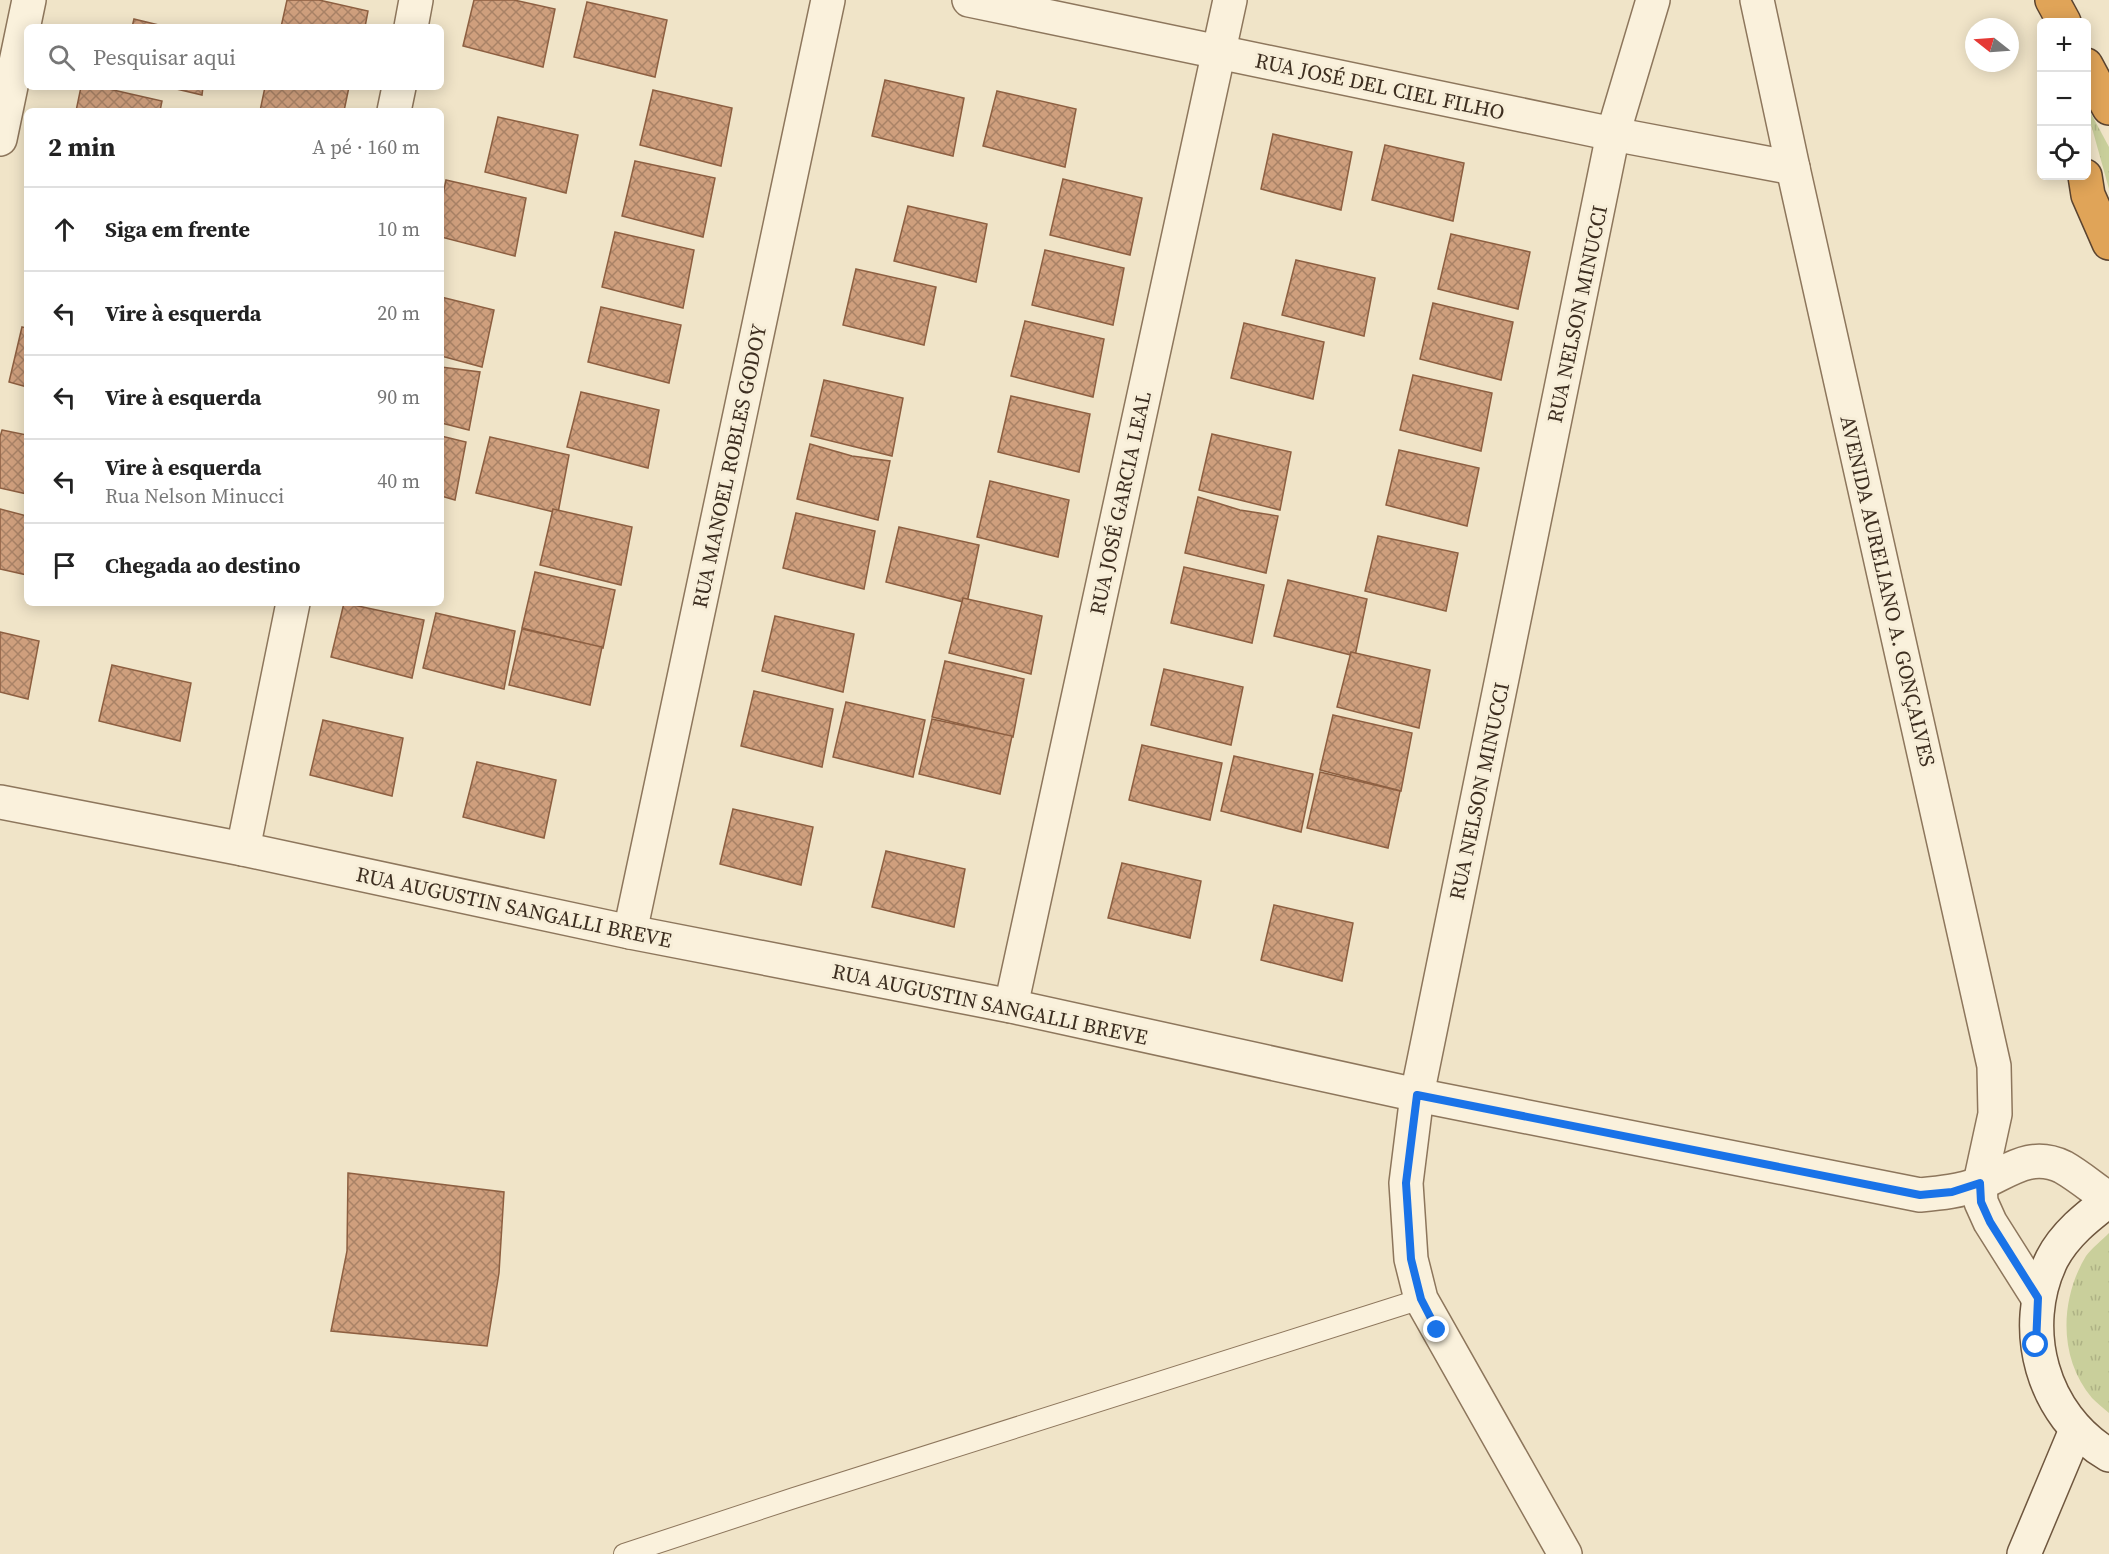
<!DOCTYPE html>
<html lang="pt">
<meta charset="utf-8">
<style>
body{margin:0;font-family:"Source Serif 4",serif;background:#f2f2f2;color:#222}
.controls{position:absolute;right:18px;top:18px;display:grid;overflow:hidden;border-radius:9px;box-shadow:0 3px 15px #0003}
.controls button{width:54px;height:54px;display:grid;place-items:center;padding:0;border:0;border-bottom:2px solid #e0e0e0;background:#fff;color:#222;font:30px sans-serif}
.compass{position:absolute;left:1965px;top:18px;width:54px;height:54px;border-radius:50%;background:#fff;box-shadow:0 3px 15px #0003;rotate:287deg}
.stop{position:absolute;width:18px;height:18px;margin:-14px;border:4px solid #1a73e8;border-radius:50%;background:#fff}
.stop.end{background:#1a73e8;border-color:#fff;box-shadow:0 2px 6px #0008}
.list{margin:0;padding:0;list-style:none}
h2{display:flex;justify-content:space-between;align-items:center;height:78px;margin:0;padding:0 24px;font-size:26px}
h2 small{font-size:20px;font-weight:400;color:#767676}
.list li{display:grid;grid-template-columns:39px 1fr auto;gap:18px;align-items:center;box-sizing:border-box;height:84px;padding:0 24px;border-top:2px solid #e0e0e0}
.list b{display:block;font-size:22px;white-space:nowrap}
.list p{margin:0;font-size:20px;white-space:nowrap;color:#767676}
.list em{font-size:20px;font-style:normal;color:#767676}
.icon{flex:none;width:33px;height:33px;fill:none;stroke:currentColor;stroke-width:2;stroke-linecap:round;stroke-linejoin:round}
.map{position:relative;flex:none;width:2109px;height:1554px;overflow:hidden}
.search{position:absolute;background:#fff;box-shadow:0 3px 15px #0003;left:24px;top:24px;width:420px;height:66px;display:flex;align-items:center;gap:15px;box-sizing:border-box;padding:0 21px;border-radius:9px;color:#767676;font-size:22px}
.panel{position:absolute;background:#fff;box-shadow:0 3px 15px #0003;left:24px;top:108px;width:420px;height:498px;border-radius:9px}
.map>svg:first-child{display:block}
.grass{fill:url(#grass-tufts)}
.building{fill:url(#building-cross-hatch);stroke:#8d5f41;stroke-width:1.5}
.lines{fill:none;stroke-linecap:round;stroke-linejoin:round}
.lane-casing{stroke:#8d765c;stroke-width:22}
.street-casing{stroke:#8d765c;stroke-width:36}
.secondary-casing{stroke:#6f573f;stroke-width:36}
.highway-casing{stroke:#5b4430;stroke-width:36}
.lane{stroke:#faf1dc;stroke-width:20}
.street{stroke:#faf1dc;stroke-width:33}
.secondary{stroke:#faf1dc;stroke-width:33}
.highway{stroke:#e0a458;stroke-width:33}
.route{stroke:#1a73e8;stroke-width:8}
.labels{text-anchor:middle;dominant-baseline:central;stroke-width:6;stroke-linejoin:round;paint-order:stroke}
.street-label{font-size:21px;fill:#3d2e20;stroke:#f7eed8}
</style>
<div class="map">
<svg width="2109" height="1554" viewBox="0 0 2109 1554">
<defs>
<pattern id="grass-tufts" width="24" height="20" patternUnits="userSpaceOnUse" patternTransform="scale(1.5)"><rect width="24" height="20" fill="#c9cf9b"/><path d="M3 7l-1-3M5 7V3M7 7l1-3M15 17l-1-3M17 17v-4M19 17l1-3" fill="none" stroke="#aeb285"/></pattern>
<pattern id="building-cross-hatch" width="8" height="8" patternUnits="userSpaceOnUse" patternTransform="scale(1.5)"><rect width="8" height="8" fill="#cf9f7d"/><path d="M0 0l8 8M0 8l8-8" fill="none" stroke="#a98266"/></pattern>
</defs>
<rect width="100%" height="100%" fill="#f0e4c8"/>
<g class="grass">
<polygon points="2087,106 2109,147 2109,189 2087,110"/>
<path d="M2109,1233v180c-6,-5 -12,-10 -17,-15 -34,-40 -32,-99 -6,-142 6,-8 16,-16 23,-23z"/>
</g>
<g class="building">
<polygon points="287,0 319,0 368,11 365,27 281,27"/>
<polygon points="474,0 514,0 555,9 543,67 463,46"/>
<polygon points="587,2 667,20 655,77 574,57"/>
<polygon points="134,19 167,27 132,27"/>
<polygon points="885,80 964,98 953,156 872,136"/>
<polygon points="81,87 100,87 162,101 160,111 76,111"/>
<polygon points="168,87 203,87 202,95"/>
<polygon points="265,87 349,87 344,111 260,111"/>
<polygon points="653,90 732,108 721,166 640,145"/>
<polygon points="997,91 1076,109 1065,167 983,146"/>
<polygon points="498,117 578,135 566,193 485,172"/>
<polygon points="1273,134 1352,152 1341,210 1261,189"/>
<polygon points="1385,145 1464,163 1453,221 1372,200"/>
<polygon points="635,161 715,178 703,237 622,216"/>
<polygon points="1063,179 1142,198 1130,255 1050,235"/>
<polygon points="446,180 526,198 515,256 441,237 441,203"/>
<polygon points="908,206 987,224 976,282 894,261"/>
<polygon points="615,232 694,250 683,308 602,287"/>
<polygon points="1451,234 1530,252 1518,309 1438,289"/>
<polygon points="1045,250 1124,268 1113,325 1032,305"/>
<polygon points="1296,260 1375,278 1364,336 1282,315"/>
<polygon points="856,269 936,287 924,345 843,325"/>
<polygon points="441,297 494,310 482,367 441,356"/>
<polygon points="1433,303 1513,322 1501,380 1420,359"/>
<polygon points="601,307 681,325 669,383 588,362"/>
<polygon points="1025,321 1104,339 1093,397 1011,376"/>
<polygon points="1244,323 1324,342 1313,399 1231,378"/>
<polygon points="22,327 27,328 27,387 9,382"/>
<polygon points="441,367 480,372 469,430 441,423"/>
<polygon points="1413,375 1492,393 1481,451 1400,430"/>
<polygon points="824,380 903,398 892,456 811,436"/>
<polygon points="581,392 659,410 648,468 567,447"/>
<polygon points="1011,396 1090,414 1079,472 998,452"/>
<polygon points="2,430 27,435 27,494 0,488 0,437"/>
<polygon points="1212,434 1291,452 1280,510 1199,490"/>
<polygon points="441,436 466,442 455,500 441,496"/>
<polygon points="490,437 569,455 558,513 476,493"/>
<polygon points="810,444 852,456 890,461 878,520 797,499"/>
<polygon points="1399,450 1479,468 1467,526 1386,505"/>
<polygon points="990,481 1069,500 1058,557 977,537"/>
<polygon points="1198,497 1240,510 1278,516 1266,573 1185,553"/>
<polygon points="0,509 27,516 27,575 0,569"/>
<polygon points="553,509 632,527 621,585 540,565"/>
<polygon points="796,513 875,531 864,589 783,568"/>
<polygon points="899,527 979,545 967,603 886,582"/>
<polygon points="1378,536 1458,553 1446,611 1365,591"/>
<polygon points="1184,567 1264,585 1252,643 1171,623"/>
<polygon points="535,572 615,590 603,648 522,628"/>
<polygon points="1288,580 1367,599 1355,656 1274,636"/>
<polygon points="963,598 1042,616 1031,674 949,653"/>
<polygon points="344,603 424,620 412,678 331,657"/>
<polygon points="436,613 515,631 504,689 423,668"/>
<polygon points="775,616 854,634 843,692 762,671"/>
<polygon points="522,629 602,647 590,705 509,685"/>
<polygon points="0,632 39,641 28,699 0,692"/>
<polygon points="1351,652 1430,670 1419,728 1337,707"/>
<polygon points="945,661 1024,679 1013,737 932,717"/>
<polygon points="112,665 191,683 180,741 99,721"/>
<polygon points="1164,669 1243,687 1231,745 1151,725"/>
<polygon points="754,691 833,709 822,767 741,746"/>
<polygon points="846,702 925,720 913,777 833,757"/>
<polygon points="1333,715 1412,733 1401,791 1320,770"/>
<polygon points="932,719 1012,736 1000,794 919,774"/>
<polygon points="323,720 403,738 392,796 310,775"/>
<polygon points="1142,745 1222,763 1210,820 1129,800"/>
<polygon points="1234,756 1313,774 1301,832 1221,811"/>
<polygon points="477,762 556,780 544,838 463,817"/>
<polygon points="1320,772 1400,791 1388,848 1307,828"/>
<polygon points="733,809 813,827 801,885 720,864"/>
<polygon points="886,851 965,869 954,927 872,907"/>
<polygon points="1122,863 1201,881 1190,938 1108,918"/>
<polygon points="1274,905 1353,923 1342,981 1261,960"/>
<polygon points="348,1173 504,1192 499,1273 487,1346 331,1331 347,1251"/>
</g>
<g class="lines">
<defs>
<polyline id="lane" points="624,1554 794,1498 1421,1299"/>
<g id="street">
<polyline points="969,0 1613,134 1793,168"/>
<polyline points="1757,0 1793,168 1994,1066 1995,1114 1980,1183 1981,1202 1990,1222 2038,1298"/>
<polyline points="411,27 416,0"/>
<polyline points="394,111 399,87"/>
<polyline points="0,139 29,0"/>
<path d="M0,802l243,47 387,83 381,74 406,89 503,100c21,-2 40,-4 59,-11 29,-12 51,-33 84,-17 16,9 31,22 46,32"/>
<polyline points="243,849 293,603"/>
<polyline points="630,932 828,0"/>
<polyline points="1011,1006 1230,0"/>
<polyline points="1565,1554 1421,1299 1411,1259 1406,1183 1417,1095 1613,134 1653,0"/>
</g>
<g id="secondary">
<path d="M2109,1200c-22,17 -44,34 -57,59 -34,69 -10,157 57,196"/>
<polyline points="2024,1554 2076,1430"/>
</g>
<g id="highway">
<polyline points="2052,0 2064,22"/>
<polyline points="2086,65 2109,108"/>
<polyline points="2085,176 2088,195 2109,243"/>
</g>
</defs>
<use href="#lane" class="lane-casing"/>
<use href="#street" class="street-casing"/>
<use href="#secondary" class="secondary-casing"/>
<use href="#highway" class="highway-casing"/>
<use href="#lane" class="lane"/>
<use href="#street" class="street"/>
<use href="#secondary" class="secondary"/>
<use href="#highway" class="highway"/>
</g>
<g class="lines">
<polyline class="route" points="1437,1330 1421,1299 1411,1259 1406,1183 1417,1095 1920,1195 1952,1192 1980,1183 1981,1202 1990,1222 2038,1298 2036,1345"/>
</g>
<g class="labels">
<g class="street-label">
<text transform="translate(1380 86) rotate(12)">RUA JOSÉ DEL CIEL FILHO</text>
<text transform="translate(1577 314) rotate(-78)">RUA NELSON MINUCCI</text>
<text transform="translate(729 466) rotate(-78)">RUA MANOEL ROBLES GODOY</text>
<text transform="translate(1120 503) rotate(-78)">RUA JOSÉ GARCIA LEAL</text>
<text transform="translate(1888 591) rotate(77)">AVENIDA AURELIANO A. GONÇALVES</text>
<text transform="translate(1479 791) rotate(-78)">RUA NELSON MINUCCI</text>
<text transform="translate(514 907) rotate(12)">RUA AUGUSTIN SANGALLI BREVE</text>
<text transform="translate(990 1004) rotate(12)">RUA AUGUSTIN SANGALLI BREVE</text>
</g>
</g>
</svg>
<div class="controls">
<button>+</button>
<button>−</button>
<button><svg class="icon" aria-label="locate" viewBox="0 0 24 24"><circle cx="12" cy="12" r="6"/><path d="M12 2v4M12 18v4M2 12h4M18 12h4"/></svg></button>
</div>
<svg class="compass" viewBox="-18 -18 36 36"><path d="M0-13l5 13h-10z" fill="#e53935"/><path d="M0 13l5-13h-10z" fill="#767676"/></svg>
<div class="stop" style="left:2036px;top:1345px"></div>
<div class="stop end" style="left:1437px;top:1330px"></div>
<div class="search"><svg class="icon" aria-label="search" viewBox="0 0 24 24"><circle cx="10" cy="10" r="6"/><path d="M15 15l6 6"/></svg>Pesquisar aqui</div>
<section class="panel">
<h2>2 min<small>A pé · 160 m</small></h2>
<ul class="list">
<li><svg class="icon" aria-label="ahead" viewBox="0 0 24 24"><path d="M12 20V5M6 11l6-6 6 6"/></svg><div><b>Siga em frente</b></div><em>10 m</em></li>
<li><svg class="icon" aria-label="left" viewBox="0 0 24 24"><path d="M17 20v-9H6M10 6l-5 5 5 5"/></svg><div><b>Vire à esquerda</b></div><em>20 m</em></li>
<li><svg class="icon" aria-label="left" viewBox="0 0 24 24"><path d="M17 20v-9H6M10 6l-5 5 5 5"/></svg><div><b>Vire à esquerda</b></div><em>90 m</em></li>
<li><svg class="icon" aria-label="left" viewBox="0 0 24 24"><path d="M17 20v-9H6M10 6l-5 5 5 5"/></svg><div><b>Vire à esquerda</b><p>Rua Nelson Minucci</p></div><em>40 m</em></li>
<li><svg class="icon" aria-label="arrive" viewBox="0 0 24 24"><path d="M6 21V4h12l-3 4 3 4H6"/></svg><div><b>Chegada ao destino</b></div></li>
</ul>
</section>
</div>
